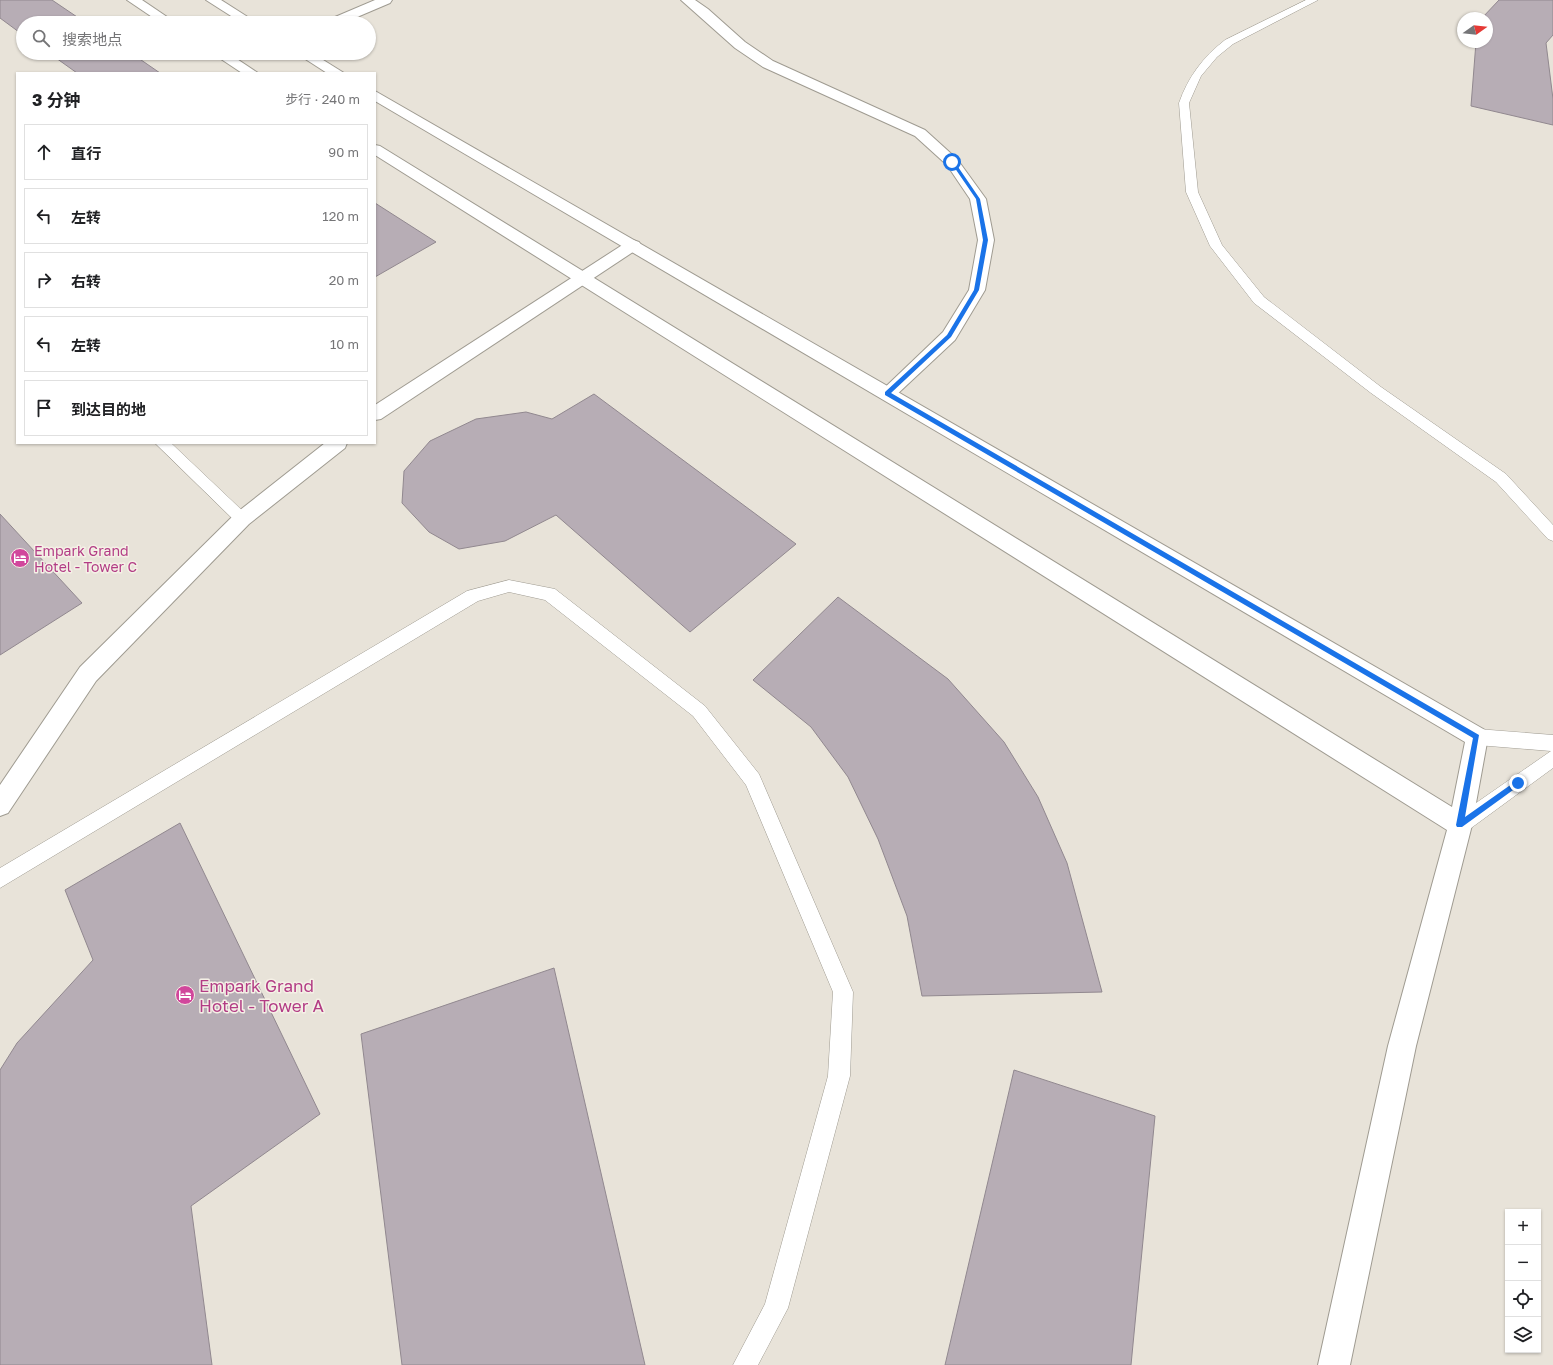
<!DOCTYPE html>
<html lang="zh">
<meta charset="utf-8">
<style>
body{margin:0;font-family:"Golos Text","Noto Sans SC",sans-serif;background:#f2f2f2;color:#202124}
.controls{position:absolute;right:12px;bottom:12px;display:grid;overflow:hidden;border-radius:0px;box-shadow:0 1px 3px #0004}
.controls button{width:36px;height:36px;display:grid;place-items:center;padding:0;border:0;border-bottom:1px solid #e0e0e0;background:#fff;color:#202124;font:20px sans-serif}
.compass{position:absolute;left:1457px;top:12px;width:36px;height:36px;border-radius:50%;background:#fff;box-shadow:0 1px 3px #0004;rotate:75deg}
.stop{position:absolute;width:12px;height:12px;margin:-9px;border:3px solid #1a73e8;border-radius:50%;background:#fff}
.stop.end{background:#1a73e8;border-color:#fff;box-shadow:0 1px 4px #0008}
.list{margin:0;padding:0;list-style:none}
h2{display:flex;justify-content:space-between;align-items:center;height:52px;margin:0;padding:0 16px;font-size:17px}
h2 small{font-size:13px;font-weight:400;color:#757577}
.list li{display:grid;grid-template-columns:26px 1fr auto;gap:12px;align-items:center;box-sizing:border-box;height:56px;margin:0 8px 8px;padding:0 8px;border:1px solid #e0e0e0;border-radius:0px}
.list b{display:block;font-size:15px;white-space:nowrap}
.list em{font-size:13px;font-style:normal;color:#757577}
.icon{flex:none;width:22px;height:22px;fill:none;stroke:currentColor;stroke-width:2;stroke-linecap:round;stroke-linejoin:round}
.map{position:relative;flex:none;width:1553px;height:1365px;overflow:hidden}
.search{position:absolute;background:#fff;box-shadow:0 1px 3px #0004;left:16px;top:16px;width:360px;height:44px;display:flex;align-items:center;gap:10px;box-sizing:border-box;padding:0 14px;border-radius:22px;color:#757577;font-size:15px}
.panel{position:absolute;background:#fff;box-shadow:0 1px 3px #0004;left:16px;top:72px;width:360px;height:372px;border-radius:0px}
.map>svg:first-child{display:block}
.building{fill:#b7adb5;stroke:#91888f}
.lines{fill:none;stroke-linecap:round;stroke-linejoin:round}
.lane-casing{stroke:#9f9b91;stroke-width:1}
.street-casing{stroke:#9f9b91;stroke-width:2}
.secondary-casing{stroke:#9f9b91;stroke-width:2}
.lane{fill:#fff;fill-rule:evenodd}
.street{fill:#fff;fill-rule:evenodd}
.secondary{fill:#fff;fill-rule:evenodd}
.route{fill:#1a73e8}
.labels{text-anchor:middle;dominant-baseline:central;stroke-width:3;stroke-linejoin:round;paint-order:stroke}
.hotel-label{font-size:14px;fill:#b23c85;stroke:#f5f0e6;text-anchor:start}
.near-hotel-label{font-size:17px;fill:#b23c85;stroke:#f5f0e6;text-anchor:start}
</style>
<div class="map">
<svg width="1553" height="1365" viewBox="0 0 1553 1365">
<rect width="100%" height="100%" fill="#e8e3d9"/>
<g class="building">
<polygon points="0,0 52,0 86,23 23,23 23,35 0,18"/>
<polygon points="1499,0 1553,0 1553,35 1546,43 1553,99 1553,125 1471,106 1476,42 1487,42 1487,18 1482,18"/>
<polygon points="49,53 131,53 160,73 77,73"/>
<polygon points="375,203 436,242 375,277"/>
<polygon points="594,394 796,544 690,632 556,515 505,541 459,549 429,532 402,503 404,471 430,441 476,419 526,412 552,419"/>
<polygon points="0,514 82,603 0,655"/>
<polygon points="838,597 948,679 1004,742 1038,797 1067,863 1102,992 922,996 907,916 878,839 848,777 811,727 753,680"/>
<polygon points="180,823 320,1114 191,1206 212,1365 0,1365 0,1070 17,1043 93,960 65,890"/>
<polygon points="554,968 645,1365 402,1365 361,1034"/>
<polygon points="1014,1070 1155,1116 1131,1365 945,1365"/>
</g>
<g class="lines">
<defs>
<g id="lane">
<path d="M1306,0h12l-85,44 -16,13 -16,19 -12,27 9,89 24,53 42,52 117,90 125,87 47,51v16l-5,-2 -52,-57 -125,-89 -117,-90 -44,-57 -24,-54 -7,-89c9,-26 24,-46 46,-63z"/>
<polygon points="155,443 171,443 247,515 250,519 247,523 242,525 237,523"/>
<polygon points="509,580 555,589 705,706 759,774 853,992 850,1076 788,1308 758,1365 733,1365 765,1304 828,1076 833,992 746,785 693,716 545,600 509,592 478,601 0,888 0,868 467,591"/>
<polygon points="1477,729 1553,735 1553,768 1467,831 1460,834 1453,831 1451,825 1453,819 1551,751 1477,745 1471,743 1468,737 1471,731"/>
</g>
<g id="street">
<polygon points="375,0 392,0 390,3 343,23 326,23 328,20"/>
<polygon points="681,0 695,0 708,9 745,42 773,61 925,130 957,159 986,199 994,240 985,290 955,340 893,398 887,400 881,398 878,394 943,332 969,290 978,240 970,199 947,165 915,136 763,67 735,48"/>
<polygon points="633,240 639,242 641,245 639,248 381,419 375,420 375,405 627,242"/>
<polygon points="325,443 347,443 345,448 249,524 96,681 8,813 0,816 0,785 80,667 235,514"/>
</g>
<g id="secondary">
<polygon points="127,0 142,0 176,23 161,23"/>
<polygon points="206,0 221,0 257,23 242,23"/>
<polygon points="212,53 228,53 258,73 242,73"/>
<polygon points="296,53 312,53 344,73 327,73"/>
<polygon points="375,91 1485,730 1488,737 1472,825 1416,1046 1350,1365 1318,1365 1388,1046 1447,830 375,155 375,145 380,146 1452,807 1465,742 375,101"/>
</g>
</defs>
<use href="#lane" class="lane-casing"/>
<use href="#street" class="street-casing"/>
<use href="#secondary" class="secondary-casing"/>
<use href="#lane" class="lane"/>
<use href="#street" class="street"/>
<use href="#secondary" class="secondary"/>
</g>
<polygon class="route" points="950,161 954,161 980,199 988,240 979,290 951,337 891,393 1479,735 1465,817 1516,781 1520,781 1520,785 1462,827 1457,827 1456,825 1473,738 885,395 885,392 947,335 974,290 983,240 976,199"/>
<defs>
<symbol id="hotel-disc" viewBox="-11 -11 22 22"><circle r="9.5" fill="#d1479c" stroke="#f5f0e6"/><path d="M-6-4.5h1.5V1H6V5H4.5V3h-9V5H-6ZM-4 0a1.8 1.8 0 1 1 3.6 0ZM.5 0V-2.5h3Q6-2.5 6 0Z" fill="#fff"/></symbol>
</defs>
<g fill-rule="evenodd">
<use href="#hotel-disc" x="9" y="547" width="22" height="22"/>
<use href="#hotel-disc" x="174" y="984" width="22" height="22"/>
</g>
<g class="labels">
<g class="hotel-label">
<text x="34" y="550">Empark Grand<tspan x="34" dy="16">Hotel - Tower C</tspan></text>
</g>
<g class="near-hotel-label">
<text x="199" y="985">Empark Grand<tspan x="199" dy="20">Hotel - Tower A</tspan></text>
</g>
</g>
</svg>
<div class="controls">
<button>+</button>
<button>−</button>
<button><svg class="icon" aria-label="locate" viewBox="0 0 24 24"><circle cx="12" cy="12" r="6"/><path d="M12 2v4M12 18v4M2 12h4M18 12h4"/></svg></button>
<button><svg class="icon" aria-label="layers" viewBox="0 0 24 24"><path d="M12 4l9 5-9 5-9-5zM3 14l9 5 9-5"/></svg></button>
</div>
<svg class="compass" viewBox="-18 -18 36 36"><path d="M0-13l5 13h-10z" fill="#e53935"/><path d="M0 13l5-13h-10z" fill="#757577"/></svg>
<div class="stop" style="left:952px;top:162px"></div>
<div class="stop end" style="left:1518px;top:783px"></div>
<div class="search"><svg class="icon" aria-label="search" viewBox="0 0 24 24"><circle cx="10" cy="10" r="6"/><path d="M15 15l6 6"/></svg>搜索地点</div>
<section class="panel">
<h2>3 分钟<small>步行 · 240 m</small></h2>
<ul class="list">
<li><svg class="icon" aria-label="ahead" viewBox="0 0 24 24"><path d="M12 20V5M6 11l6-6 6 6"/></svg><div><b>直行</b></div><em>90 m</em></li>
<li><svg class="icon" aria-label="left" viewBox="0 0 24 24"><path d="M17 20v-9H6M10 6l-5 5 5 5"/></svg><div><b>左转</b></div><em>120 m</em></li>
<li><svg class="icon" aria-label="right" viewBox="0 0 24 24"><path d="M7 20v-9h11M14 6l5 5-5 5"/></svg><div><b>右转</b></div><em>20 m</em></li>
<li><svg class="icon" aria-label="left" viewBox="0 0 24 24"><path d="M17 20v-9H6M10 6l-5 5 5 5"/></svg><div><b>左转</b></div><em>10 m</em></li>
<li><svg class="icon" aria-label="arrive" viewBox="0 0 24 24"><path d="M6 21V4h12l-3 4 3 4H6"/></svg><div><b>到达目的地</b></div></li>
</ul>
</section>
</div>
